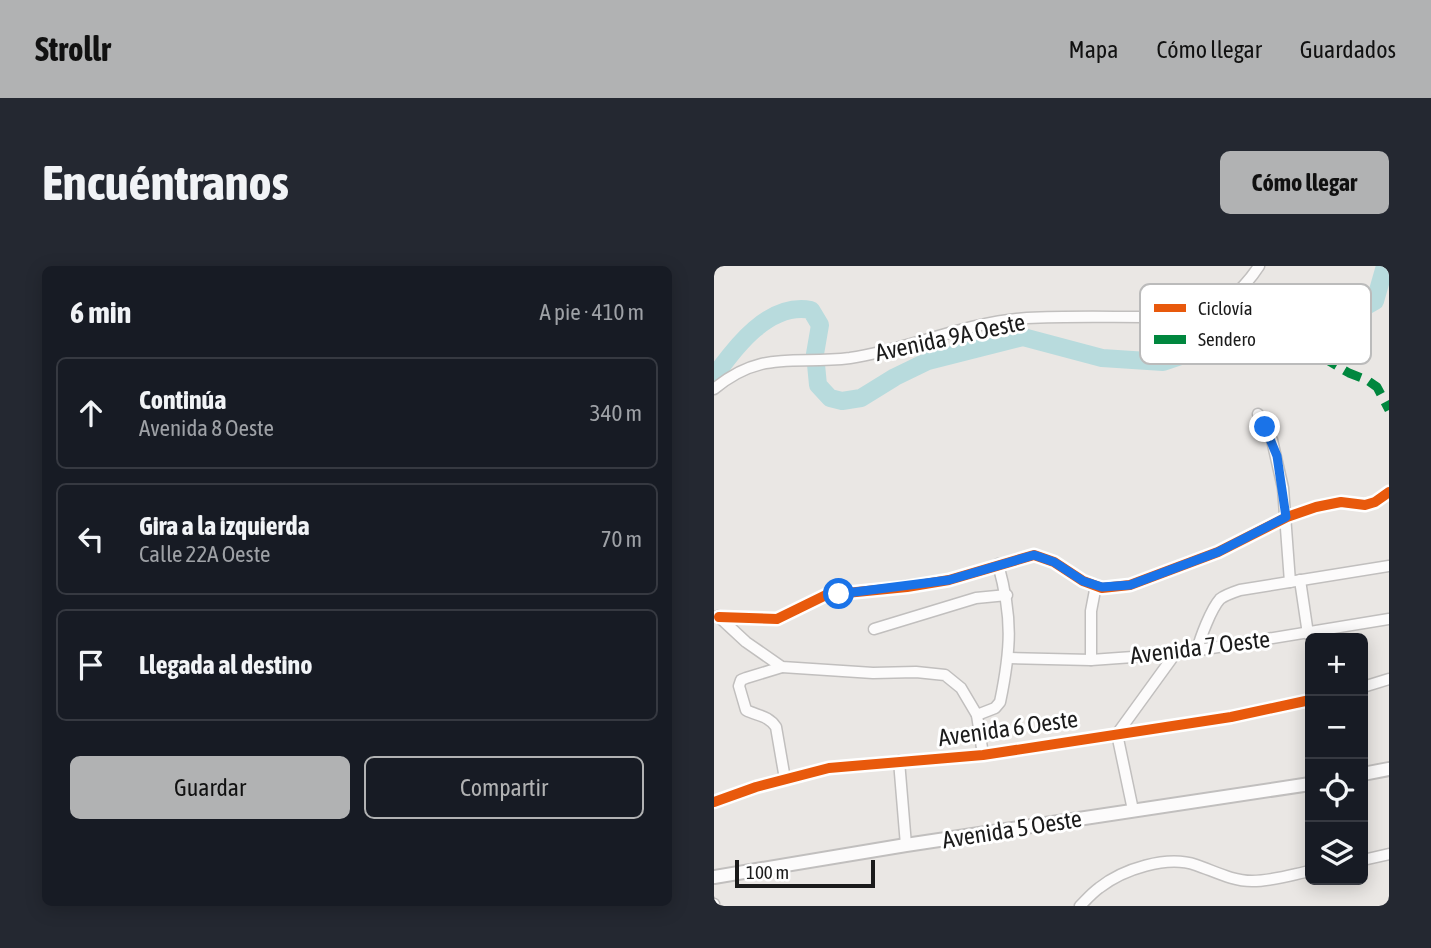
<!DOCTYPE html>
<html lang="es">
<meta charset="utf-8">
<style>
body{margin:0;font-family:"Asap Condensed",sans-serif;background:#242831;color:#f1f3f6}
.controls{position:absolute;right:21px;bottom:21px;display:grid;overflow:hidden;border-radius:10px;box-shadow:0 4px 18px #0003}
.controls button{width:63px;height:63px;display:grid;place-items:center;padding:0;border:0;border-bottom:2px solid #363941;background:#171b24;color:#f1f3f6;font:35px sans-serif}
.scale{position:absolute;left:21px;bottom:18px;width:140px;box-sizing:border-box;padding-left:7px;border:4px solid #1b1b1b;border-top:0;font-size:19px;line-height:24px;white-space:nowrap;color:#1b1b1b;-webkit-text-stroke:5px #fff;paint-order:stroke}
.stop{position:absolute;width:21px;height:21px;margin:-16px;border:5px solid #1a73e8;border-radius:50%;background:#fff}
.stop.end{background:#1a73e8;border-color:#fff;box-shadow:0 2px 7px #0008}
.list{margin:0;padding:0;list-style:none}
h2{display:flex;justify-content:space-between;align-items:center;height:91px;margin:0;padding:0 28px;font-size:30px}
h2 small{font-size:23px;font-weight:400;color:#9ea1a6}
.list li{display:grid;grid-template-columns:46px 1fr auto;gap:21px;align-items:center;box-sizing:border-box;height:112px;margin:0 14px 14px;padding:0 14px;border:2px solid #363941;border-radius:10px}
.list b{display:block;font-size:26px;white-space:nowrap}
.list p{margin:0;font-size:23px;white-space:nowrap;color:#9ea1a6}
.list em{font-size:23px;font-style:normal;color:#9ea1a6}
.actions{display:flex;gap:14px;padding:21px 28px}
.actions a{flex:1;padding:16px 0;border:2px solid #b1b2b3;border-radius:10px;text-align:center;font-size:24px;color:#b1b2b3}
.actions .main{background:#b1b2b3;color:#111}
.icon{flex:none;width:38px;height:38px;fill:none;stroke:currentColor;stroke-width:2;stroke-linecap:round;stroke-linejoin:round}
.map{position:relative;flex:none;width:675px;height:640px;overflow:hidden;border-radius:10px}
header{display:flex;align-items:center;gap:42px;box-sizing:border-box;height:98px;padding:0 35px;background:#b1b2b3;color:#111}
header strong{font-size:33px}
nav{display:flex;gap:38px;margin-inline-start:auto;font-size:24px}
.intro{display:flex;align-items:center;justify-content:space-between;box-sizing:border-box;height:168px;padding:0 42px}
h1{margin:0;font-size:49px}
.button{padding:18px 32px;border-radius:10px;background:#b1b2b3;color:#111;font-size:24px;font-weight:700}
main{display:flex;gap:42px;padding:0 42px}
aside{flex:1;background:#171b24;border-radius:10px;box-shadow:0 4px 18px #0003}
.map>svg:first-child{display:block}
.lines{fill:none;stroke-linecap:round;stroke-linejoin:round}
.river{stroke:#b8dbdd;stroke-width:18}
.minor-casing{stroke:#c1bfbe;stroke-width:13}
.tertiary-casing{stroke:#c1bfbe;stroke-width:16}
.minor{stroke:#fcfbfb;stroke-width:10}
.tertiary{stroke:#fcfbfb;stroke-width:12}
.quiet{stroke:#00873e;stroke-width:9;stroke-dasharray:18 9;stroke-linecap:butt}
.cycleway-casing{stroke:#fff;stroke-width:15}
.cycleway{stroke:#e8590c;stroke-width:10}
.route{stroke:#1a73e8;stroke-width:9}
.labels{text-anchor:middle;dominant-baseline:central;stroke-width:6;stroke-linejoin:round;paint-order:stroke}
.street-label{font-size:24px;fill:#1b1b1b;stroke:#fff}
.key{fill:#fff;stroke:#bbb;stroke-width:2}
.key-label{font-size:19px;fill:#1b1b1b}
</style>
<header>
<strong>Strollr</strong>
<nav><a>Mapa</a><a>Cómo llegar</a><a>Guardados</a></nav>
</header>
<div class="intro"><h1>Encuéntranos</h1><a class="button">Cómo llegar</a></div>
<main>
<aside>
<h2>6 min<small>A pie · 410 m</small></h2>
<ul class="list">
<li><svg class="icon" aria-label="ahead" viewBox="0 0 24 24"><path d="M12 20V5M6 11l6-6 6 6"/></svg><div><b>Continúa</b><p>Avenida 8 Oeste</p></div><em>340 m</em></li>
<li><svg class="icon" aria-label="left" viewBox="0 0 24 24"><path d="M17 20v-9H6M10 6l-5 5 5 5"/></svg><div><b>Gira a la izquierda</b><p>Calle 22A Oeste</p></div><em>70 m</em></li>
<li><svg class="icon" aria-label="arrive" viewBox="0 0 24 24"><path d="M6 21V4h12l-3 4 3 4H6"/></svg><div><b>Llegada al destino</b></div></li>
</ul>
<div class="actions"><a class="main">Guardar</a><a>Compartir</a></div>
</aside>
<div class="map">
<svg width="675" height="640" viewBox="0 0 675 640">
<rect width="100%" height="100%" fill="#eae7e4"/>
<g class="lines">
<path class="river" d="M0,111c21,-30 55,-75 97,-67l9,15 -5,29 3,31 12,13 12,3 19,-3 34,-21 33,-16 95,-24 79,21 61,4 74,-25 98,-13 40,-23 10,-35"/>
<defs>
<g id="minor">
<path d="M0,123c48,-40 81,-24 136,-31 60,-9 116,-36 177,-40 39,-2 78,-1 117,-1 17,-1 36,1 53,-3 27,-7 47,-25 62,-48"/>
<polyline points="544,148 558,174 569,222 576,316"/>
<polyline points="586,314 594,368"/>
<polyline points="4,350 32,376 68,401 159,407 202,406 231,409 247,422 263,449"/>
<polyline points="5,351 63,353 112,329 193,321 235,314 320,289 340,296 369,315 388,322 416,319 504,286 573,251 602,241 627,236 651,239 661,236 675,226"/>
<polyline points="160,363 262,332 293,329"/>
<path d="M483,385c3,-13 14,-42 23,-52 5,-4 14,-7 20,-9l149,-24"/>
<polyline points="295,392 377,394 461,388 675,353"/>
<polyline points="377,394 377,345 382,319"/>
<path d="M68,401l-36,11 -5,2 -2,6 7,24c11,6 22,5 30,17l9,52"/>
<polyline points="649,421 675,413"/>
<path d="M269,489l-6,-40 18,-7 5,-6c11,-53 13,-84 -2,-138"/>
<polyline points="185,495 192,579"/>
<polyline points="0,536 42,521 115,502 269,489 517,451 596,434"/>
<polyline points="419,544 403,468 461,388"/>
<polyline points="649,594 675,588"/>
<polyline points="0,638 0,640"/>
<path d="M366,640c6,-6 12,-13 19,-18 24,-19 68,-33 97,-23 18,6 36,16 56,16 20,0 39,-6 58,-10"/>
</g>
<g id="tertiary">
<polyline points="649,508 675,503"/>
<polyline points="0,611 192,579 596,518"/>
</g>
</defs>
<use href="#minor" class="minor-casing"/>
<use href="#tertiary" class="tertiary-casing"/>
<use href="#minor" class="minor"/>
<use href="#tertiary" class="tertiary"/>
<g class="quiet">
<polyline points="586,40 604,68 613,94 635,107 653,114 663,121 675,144"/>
<polyline points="617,95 650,63"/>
</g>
<defs>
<g id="cycleway">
<polyline points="5,351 63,353 112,329 193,321 235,314 320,289 340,296 369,315 388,322 416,319 504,286 573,251 602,241 627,236 651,239 661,236 675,226"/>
<polyline points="0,536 42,521 115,502 269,489 517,451 596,434"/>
</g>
</defs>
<use href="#cycleway" class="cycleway-casing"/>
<use href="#cycleway" class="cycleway"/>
</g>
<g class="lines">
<polyline class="route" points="125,328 235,314 320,289 340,296 369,315 388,321 416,319 504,286 572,251 563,190 551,161"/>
</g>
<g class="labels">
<g class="street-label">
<text transform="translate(236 71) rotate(-12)">Avenida 9A Oeste</text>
<text transform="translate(486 381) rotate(-7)">Avenida 7 Oeste</text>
<text transform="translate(294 462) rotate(-8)">Avenida 6 Oeste</text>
<text transform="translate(298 563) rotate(-9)">Avenida 5 Oeste</text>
</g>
</g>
<rect x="426" y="18" width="231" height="80" rx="10" class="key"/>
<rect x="440" y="38" width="32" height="8" fill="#e8590c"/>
<rect x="440" y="69" width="32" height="9" fill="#00873e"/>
<g class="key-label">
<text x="484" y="49">Ciclovía</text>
<text x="484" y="80">Sendero</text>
</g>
</svg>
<div class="controls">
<button>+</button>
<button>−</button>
<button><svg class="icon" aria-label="locate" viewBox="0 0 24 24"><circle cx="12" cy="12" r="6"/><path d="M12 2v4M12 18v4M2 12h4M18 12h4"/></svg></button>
<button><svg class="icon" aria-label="layers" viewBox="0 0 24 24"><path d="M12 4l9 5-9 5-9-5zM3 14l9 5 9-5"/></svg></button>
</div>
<div class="scale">100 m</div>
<div class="stop" style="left:125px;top:328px"></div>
<div class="stop end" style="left:551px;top:161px"></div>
</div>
</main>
